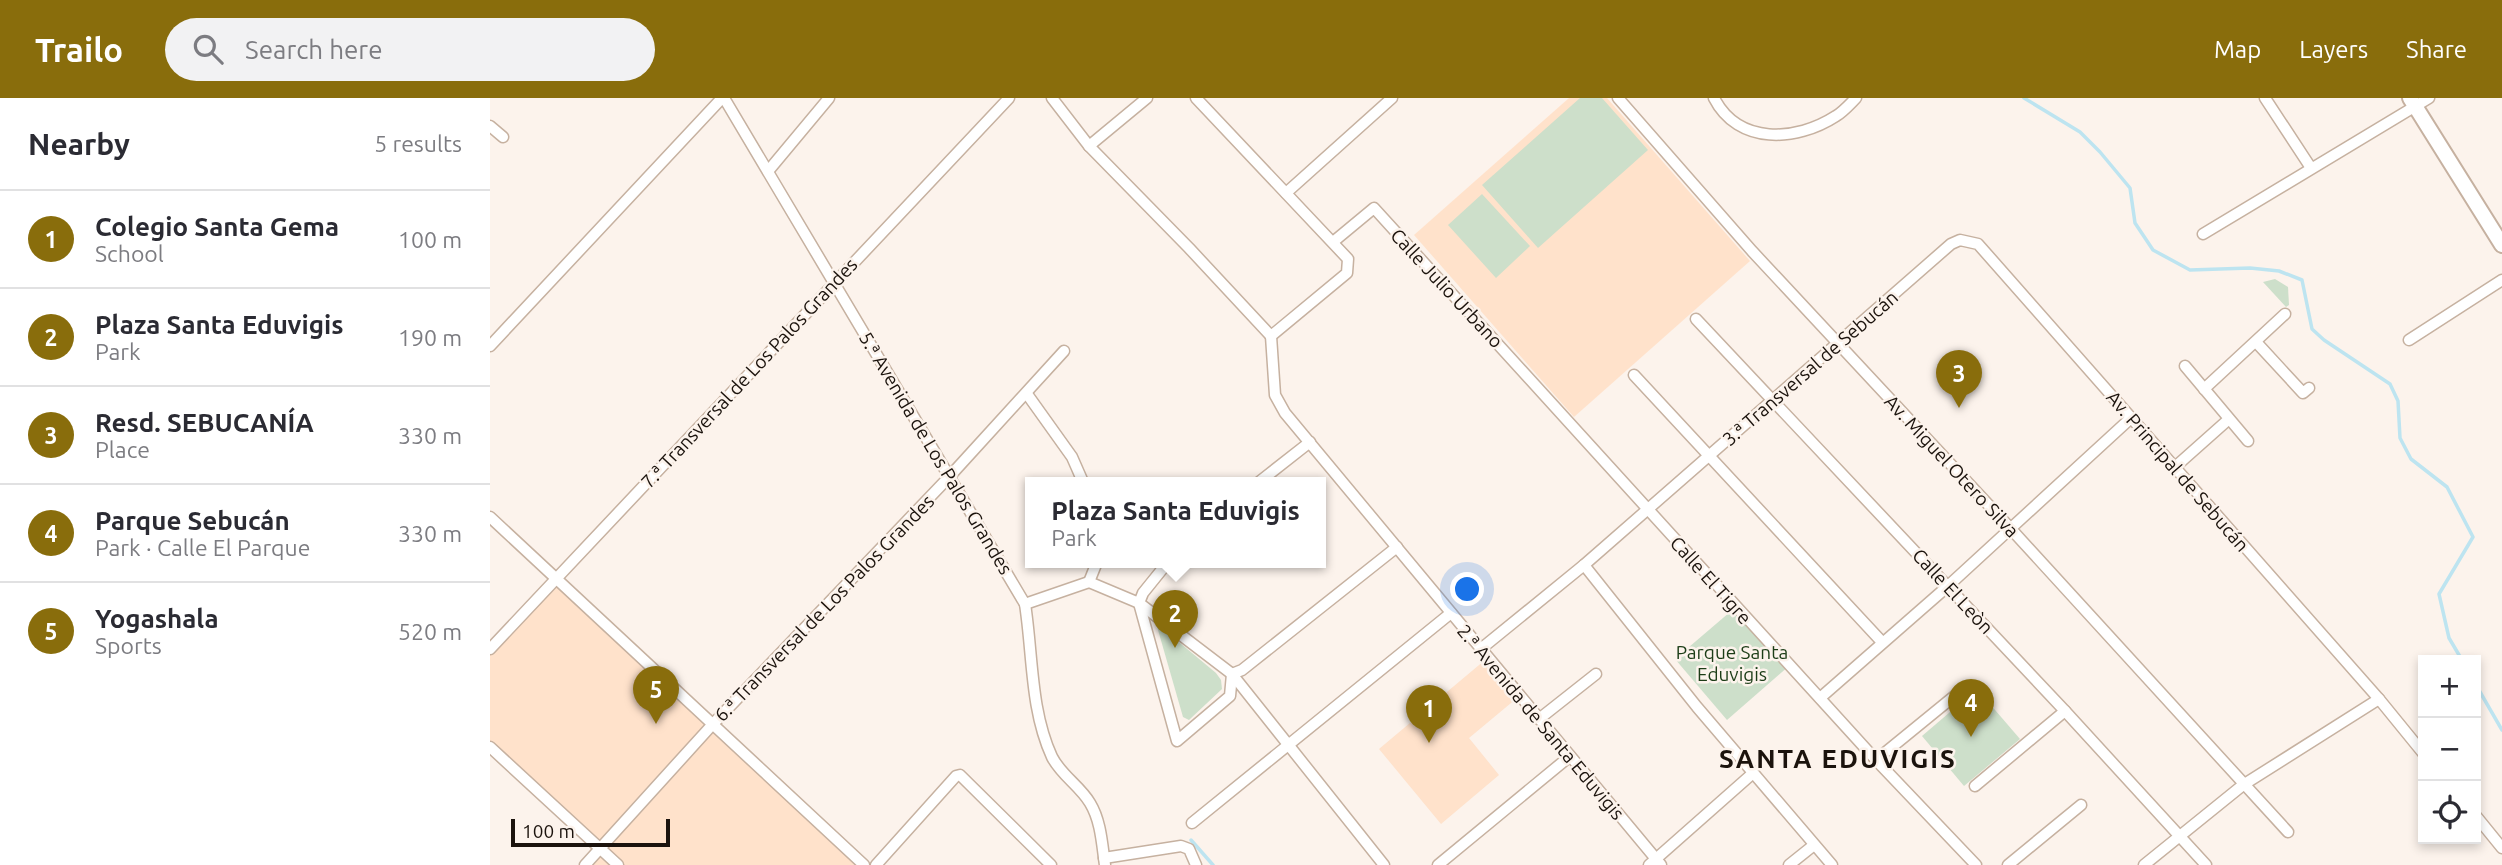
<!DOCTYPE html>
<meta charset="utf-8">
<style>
body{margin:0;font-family:Ubuntu,sans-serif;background:#f2f2f3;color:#2b2b33}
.controls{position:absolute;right:21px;bottom:21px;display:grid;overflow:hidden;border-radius:0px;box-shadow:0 4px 10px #0003}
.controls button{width:63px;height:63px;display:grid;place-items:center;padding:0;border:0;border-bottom:2px solid #e1e1e2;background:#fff;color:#2b2b33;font:35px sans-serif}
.scale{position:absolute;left:21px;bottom:18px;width:159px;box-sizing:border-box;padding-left:7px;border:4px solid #1b130d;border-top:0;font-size:19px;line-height:24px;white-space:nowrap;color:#1b130d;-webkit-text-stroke:5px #fcf3ec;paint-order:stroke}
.you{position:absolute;left:978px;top:492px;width:24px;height:24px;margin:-18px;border:5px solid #fff;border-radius:50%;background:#1a73e8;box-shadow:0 0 0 10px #1a73e833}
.badge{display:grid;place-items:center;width:46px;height:46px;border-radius:50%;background:#896d0c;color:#fff;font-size:23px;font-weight:700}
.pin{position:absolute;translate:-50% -58px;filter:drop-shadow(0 2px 4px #0008)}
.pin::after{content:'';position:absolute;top:37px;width:24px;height:21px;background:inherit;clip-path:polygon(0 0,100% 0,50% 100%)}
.popup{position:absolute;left:535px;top:379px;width:301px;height:91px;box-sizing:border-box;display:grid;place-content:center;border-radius:0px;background:#fff;filter:drop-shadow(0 2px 5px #0005);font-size:23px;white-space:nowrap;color:#7c7c81}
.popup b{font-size:26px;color:#2b2b33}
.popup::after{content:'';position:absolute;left:50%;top:100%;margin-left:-14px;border:14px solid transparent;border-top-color:#fff}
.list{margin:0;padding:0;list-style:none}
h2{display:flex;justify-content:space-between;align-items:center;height:91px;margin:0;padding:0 28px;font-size:30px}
h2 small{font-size:23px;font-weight:400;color:#7c7c81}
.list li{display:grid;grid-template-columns:46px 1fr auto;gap:21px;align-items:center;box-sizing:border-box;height:98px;padding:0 28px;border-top:2px solid #e1e1e2}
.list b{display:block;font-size:26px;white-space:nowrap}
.list p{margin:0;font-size:23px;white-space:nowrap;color:#7c7c81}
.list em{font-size:23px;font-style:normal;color:#7c7c81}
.icon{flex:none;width:38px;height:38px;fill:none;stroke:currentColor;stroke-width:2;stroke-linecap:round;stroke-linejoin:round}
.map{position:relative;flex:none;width:2012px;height:767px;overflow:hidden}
header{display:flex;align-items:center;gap:42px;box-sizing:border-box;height:98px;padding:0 35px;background:#896d0c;color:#fff}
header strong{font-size:33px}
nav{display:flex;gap:38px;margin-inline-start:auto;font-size:24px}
.search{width:490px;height:63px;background:#f2f2f3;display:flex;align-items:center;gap:18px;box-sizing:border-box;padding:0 24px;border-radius:38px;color:#7c7c81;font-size:26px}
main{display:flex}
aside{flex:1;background:#fff}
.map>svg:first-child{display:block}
.built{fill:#ffe2cb}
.green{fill:#cddfca}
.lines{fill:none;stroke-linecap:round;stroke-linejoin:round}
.stream{stroke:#bde4f0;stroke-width:3.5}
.street-casing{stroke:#c6b1a0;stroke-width:13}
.secondary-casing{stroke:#c6b1a0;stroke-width:18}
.street{stroke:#fff;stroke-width:10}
.secondary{stroke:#fff;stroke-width:14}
.labels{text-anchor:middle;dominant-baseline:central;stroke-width:5;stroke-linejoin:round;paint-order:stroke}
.street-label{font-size:19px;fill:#1b130d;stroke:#fcf3ec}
.park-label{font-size:19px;fill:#1c3d17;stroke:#fcf3ec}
.district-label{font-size:26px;font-weight:bold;letter-spacing:2px;fill:#1b130d;stroke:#fcf3ec}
</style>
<header>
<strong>Trailo</strong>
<div class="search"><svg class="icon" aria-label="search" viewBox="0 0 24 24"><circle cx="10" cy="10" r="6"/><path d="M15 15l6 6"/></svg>Search here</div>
<nav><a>Map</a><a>Layers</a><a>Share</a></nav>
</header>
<main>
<aside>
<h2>Nearby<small>5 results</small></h2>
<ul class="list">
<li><span class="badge">1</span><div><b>Colegio Santa Gema</b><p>School</p></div><em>100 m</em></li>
<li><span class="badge">2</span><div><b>Plaza Santa Eduvigis</b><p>Park</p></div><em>190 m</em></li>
<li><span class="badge">3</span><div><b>Resd. SEBUCANÍA</b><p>Place</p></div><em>330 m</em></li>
<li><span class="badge">4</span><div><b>Parque Sebucán</b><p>Park · Calle El Parque</p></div><em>330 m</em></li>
<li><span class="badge">5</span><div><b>Yogashala</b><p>Sports</p></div><em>520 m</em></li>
</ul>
</aside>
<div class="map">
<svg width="2012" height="767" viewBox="0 0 2012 767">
<rect width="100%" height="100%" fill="#fcf3ec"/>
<g class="built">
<polygon points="1079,0 1117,0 1260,163 1084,319 924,137"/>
<polygon points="65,481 374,767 95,767 110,751 0,649 0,551"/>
<polygon points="995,562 1027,600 979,640 1009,677 951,726 889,651"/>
</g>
<g class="green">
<polygon points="1090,0 1112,0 1158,52 1048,150 992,87"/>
<polygon points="992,96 1040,148 1006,180 958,127"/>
<polygon points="1785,181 1798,189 1799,207 1796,209 1773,184"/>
<polygon points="1247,508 1299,568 1237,622 1185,561"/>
<polygon points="666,525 726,575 731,582 732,591 699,622 693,619"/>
<polygon points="1487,591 1530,641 1474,688 1432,638"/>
</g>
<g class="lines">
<g class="stream">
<polyline points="1534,0 1590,34 1610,54 1640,90 1645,125 1663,152 1700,172 1760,170 1789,173 1812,182 1822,231 1834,242 1900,286 1908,303 1910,340 1921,361 1957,389 1983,439 1949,496 1959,540 1972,562"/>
<polyline points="1986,587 2012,632"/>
<polyline points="701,742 723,767"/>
</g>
<defs>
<g id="street">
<path d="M234,0l301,506c8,51 5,105 27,153 9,18 28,29 38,46 11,18 12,41 15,62"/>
<polyline points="562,0 599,48 699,150 781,238"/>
<polyline points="706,0 858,161 857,175 781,238"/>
<polyline points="1128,0 1262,153 1521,431 1798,734"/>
<path d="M1224,0c24,47 82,44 122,18 7,-4 14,-12 20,-18"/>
<polyline points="1775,0 1821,70"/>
<polyline points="0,28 13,39"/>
<polyline points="599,48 657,0"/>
<polyline points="279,72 339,0"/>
<polyline points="796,95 902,0"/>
<polyline points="1713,136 1939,0"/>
<polyline points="843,144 884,110 1386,662 1486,767"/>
<polyline points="1206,221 1575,613 1716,767"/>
<polyline points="781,238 785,297 795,315 1171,767"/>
<polyline points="1919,242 2012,182"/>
<polyline points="1766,244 1813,295 1819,290"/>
<polyline points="0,248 232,0"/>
<polyline points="1695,268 1758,343"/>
<polyline points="1144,277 1392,544"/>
<polyline points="1714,291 1795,216"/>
<polyline points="537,296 582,359 593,384"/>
<polyline points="1685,369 1739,321"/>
<polyline points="769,384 820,344"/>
<polyline points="0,419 374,767"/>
<polyline points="678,464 653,495 649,505 687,643 740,598 742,576 752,572 907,449"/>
<polyline points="1094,467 1207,609 1342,767"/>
<polyline points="599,484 607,464"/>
<polyline points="535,506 599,484 649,505 742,576 894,767"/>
<polyline points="992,550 1094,467 1461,146 1470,142 1488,146 1889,601 1933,655"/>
<polyline points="0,551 519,0"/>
<polyline points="1330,600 1458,488 1641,320"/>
<polyline points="1049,621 1106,576"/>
<polyline points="0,649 128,767"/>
<polyline points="1386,662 1473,591"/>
<polyline points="1485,688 1575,613"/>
<polyline points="1986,718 2012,750"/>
<polyline points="702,725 961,515"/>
<polyline points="614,760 691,748 699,751 706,767"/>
<polyline points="95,767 222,627 460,378 574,253"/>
<polyline points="386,767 466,678 470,677 561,767"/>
<polyline points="948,767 1079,659"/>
<polyline points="1159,767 1262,676"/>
<polyline points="1299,767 1324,747"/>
<polyline points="1518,767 1591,707"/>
<polyline points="1654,767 1753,687 1889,601"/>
</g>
<polyline id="secondary" points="1920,0 2012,147"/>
</defs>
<use href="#street" class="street-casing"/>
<use href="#secondary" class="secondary-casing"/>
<use href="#street" class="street"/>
<use href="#secondary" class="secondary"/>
</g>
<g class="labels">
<g class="street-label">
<text transform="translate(957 190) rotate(47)">Calle Julio Urbano</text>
<text transform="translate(1320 270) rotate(-41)">3.ª Transversal de Sebucán</text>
<text transform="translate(259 275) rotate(-47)">7.ª Transversal de Los Palos Grandes</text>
<text transform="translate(446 355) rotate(59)">5.ª Avenida de Los Palos Grandes</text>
<text transform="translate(1462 368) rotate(47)">Av. Miguel Otero Silva</text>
<text transform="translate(1688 373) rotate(49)">Av. Principal de Sebucán</text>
<text transform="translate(1221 482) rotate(48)">Calle El Tigre</text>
<text transform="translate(1463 493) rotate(47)">Calle El Leòn</text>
<text transform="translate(334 510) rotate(-46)">6.ª Transversal de Los Palos Grandes</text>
<text transform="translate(1051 624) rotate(50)">2.ª Avenida de Santa Eduvigis</text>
</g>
<g class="park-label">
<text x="1242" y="554">Parque Santa<tspan x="1242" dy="22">Eduvigis</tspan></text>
</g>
<g class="district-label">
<text x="1348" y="660">SANTA EDUVIGIS</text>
</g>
</g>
</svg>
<div class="controls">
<button>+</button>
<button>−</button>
<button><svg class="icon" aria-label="locate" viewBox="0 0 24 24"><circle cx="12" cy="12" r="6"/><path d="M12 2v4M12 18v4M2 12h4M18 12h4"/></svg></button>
</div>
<div class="scale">100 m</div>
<div class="you"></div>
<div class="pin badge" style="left:939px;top:645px">1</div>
<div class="pin badge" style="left:685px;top:550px">2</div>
<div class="popup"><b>Plaza Santa Eduvigis</b>Park</div>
<div class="pin badge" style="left:1469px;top:310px">3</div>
<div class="pin badge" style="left:1481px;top:639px">4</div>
<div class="pin badge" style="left:166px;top:626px">5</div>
</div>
</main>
